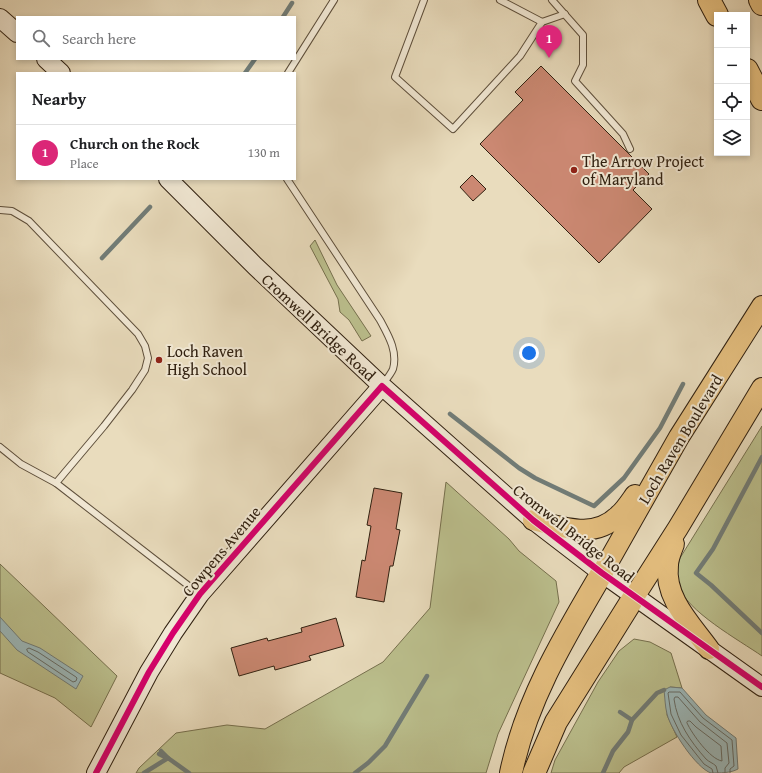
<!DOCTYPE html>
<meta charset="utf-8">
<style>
body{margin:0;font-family:"Gentium Book Plus",serif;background:#f6f6f6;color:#202124}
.controls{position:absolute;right:12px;top:12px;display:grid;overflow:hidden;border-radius:0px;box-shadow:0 2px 6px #0003}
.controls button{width:36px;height:36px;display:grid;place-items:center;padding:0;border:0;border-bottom:1px solid #e0e0e0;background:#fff;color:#202124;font:20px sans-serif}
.you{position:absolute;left:529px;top:353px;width:14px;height:14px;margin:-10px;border:3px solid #fff;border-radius:50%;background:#1a73e8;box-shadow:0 0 0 6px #1a73e833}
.badge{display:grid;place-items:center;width:26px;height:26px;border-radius:50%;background:#db2777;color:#fff;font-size:13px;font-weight:700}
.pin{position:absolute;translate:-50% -33px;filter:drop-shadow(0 1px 2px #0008)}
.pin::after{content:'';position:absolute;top:21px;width:14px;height:12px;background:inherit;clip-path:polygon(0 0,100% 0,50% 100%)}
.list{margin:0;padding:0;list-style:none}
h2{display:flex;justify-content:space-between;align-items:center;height:52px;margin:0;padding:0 16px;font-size:17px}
h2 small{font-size:13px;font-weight:400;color:#757577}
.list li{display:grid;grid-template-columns:26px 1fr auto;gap:12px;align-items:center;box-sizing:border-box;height:56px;padding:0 16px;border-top:1px solid #e0e0e0}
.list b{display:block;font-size:15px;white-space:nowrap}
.list p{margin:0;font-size:13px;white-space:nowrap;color:#757577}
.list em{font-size:13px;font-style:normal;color:#757577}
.icon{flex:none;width:22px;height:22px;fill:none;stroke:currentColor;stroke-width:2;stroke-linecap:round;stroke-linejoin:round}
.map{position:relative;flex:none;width:762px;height:773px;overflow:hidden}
.search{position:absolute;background:#fff;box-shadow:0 2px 6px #0003;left:16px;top:16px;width:280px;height:44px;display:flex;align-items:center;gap:10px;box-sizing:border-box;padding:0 14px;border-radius:0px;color:#757577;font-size:15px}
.panel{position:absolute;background:#fff;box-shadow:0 2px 6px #0003;left:16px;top:72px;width:280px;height:108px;border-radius:0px}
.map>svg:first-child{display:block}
.green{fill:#bbbf8d;stroke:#76704e}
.water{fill:#9cb9bb;stroke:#717c77}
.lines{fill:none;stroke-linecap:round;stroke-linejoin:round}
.shore{stroke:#666c66;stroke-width:1}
.stream{stroke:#717c77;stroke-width:4.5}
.building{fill:#cb8872;stroke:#302010}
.lane-casing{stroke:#5e4f3b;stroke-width:8}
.secondary-casing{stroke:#302010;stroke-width:20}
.primary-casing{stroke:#302010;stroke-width:22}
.highway-casing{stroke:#302010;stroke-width:24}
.lane{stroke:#f1e8d4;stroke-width:6}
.secondary{stroke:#f1e8d4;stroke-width:18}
.primary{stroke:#e4be7e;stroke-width:20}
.highway{stroke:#e4be7e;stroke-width:22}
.cycleway-casing{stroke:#f1e8d4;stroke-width:8}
.cycleway{stroke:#d6006c;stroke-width:6}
.poi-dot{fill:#8f2418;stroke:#f1e8d4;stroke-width:1.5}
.labels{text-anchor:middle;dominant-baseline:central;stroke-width:4;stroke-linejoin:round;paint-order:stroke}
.poi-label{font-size:16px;fill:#302010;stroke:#f1e8d4;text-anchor:start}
.street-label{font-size:16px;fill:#302010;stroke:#f1e8d4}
</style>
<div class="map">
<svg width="762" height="773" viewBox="0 0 762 773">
<rect width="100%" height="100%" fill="#e9dcbd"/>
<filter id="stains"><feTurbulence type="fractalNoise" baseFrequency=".005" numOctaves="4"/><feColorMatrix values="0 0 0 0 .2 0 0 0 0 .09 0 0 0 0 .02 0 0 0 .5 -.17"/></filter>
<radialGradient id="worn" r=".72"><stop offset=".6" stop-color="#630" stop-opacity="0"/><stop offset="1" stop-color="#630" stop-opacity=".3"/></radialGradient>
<g class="green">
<polygon points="315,240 337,285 371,336 362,341 349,320 340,312 338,299 310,246"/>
<path d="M762,426v230c-23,-16 -76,-45 -84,-71 -3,-9 0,-19 2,-27z"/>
<polygon points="446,482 509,539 519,551 556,581 559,602 498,734 486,773 136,773 139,768 176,733 227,725 265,729 383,662 430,608"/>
<polygon points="0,564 117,676 91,727 55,698 0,673"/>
<polygon points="634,639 650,642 671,653 682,688 670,687 667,715 677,737 624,767 619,773 551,773 555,760 598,682 619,651"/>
</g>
<g class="water">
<polygon points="0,617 22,641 40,648 83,676 76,689 17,650 0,631"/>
<path d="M670,687l12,1 24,27 30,23 2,31c-7,4 -18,4 -27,4 -15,-5 -40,-43 -44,-59 -2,-8 -2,-16 -3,-24z"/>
</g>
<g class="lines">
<g class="shore">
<polygon points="27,649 29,648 38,652 76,677 77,678 76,681 73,682 28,652"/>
<path d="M688,721h2l6,6 25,19 1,15c-12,-2 -30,-27 -35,-38z"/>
<polyline points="713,773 712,769 704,764 681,735 671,714 668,693 669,692 680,692 703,718 732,740 734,766 730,769 730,773"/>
<path d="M718,773l-2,-7c-3,-3 -7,-4 -10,-7 -16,-18 -29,-37 -32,-60l1,-2h3l22,25 27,21 2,20 -4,5v5"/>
</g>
<g class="stream">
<polyline points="283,17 292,3"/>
<polyline points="245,73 255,59"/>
<polyline points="102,258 150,207"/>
<polyline points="450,414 519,468 535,478 594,506 624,478 660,428 683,384"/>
<polyline points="762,457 713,549 696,573 711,585 762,633"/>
<polyline points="620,712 632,720"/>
<polyline points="161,751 168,758 189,773"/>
<polyline points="159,754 167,758"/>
<polyline points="144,773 168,758"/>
<polyline points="355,773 368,763 385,746 427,676"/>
<polyline points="603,773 613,751 628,732 632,720 657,693 664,690"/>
</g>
</g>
<g class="building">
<polygon points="541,66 649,174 633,190 652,209 599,263 480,144 523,100 515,92"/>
<polygon points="472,175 486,189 473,201 460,187"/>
<polygon points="374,488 402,493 396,529 400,530 393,566 390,566 384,602 356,597 362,560 365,561 371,526 367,525"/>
<polygon points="336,618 344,646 309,656 311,660 275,670 274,666 239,676 231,648 267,638 268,641 302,632 301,628"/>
</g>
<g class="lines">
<defs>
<g id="lane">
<polyline points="424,0 395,77 453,129 520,56 542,22 565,14"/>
<polyline points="500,0 542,22"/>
<polyline points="552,0 583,35 583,65 575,81 623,134 630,149"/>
<polyline points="288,73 334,0"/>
<path d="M287,179l93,141c8,15 18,31 13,49 -2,5 -7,11 -11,16"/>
<polyline points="0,210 12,211 29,221 138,334 145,346 148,358 145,370 132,390 104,426 56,483"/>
<polyline points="0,447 21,464 56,483 198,593"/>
</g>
<g id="secondary">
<polyline points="0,18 17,33"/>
<polyline points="46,59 61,73"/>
<polyline points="168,179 255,266 382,386 533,520 602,573 762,687"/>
<polyline points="96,773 149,672 173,633 200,594 382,386"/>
</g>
<g id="primary">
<path d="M533,520c30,7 61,20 86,-5 6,-5 11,-13 16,-20"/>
<path d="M674,544c-2,6 -6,14 -6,21 -4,33 23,59 41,84"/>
<polyline points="602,573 679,437 762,306"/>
<polyline points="634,597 678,528 762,388"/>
</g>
<g id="highway">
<polyline points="709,0 717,15"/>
<polyline points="760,0 762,4"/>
<polyline points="747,70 762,99"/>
<path d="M511,773c15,-73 54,-137 91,-200"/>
<polyline points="534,773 556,722 634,597"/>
</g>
</defs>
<use href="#lane" class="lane-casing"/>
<use href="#secondary" class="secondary-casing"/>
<use href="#primary" class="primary-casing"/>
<use href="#highway" class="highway-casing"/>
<use href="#lane" class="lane"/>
<use href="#secondary" class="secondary"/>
<use href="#primary" class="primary"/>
<use href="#highway" class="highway"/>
<defs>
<polyline id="cycleway" points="96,773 149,672 173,633 200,594 382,386 533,520 602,573 762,687"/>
</defs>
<use href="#cycleway" class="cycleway-casing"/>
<use href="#cycleway" class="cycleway"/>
</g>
<g class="poi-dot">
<circle cx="574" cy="170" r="4"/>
<circle cx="159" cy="360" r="4"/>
</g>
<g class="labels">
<g class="poi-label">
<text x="582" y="161">The Arrow Project<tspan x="582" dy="18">of Maryland</tspan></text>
<text x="167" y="351">Loch Raven<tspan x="167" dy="18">High School</tspan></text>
</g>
<g class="street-label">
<text transform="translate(319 327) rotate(43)">Cromwell Bridge Road</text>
<text transform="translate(680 439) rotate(-59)">Loch Raven Boulevard</text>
<text transform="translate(574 533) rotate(38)">Cromwell Bridge Road</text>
<text transform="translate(221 551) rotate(-50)">Cowpens Avenue</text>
</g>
</g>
<rect width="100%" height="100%" filter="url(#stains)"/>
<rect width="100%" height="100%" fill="url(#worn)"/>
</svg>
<div class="controls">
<button>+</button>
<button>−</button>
<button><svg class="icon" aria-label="locate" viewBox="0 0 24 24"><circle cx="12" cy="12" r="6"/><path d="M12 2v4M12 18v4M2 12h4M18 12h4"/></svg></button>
<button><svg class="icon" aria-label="layers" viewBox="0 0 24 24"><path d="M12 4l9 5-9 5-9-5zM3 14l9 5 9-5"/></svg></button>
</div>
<div class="you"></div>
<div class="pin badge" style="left:549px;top:58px">1</div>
<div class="search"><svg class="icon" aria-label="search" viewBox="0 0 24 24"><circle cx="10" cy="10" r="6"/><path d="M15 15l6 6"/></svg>Search here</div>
<section class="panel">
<h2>Nearby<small></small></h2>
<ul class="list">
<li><span class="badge">1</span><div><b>Church on the Rock</b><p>Place</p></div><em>130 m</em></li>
</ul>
</section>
</div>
